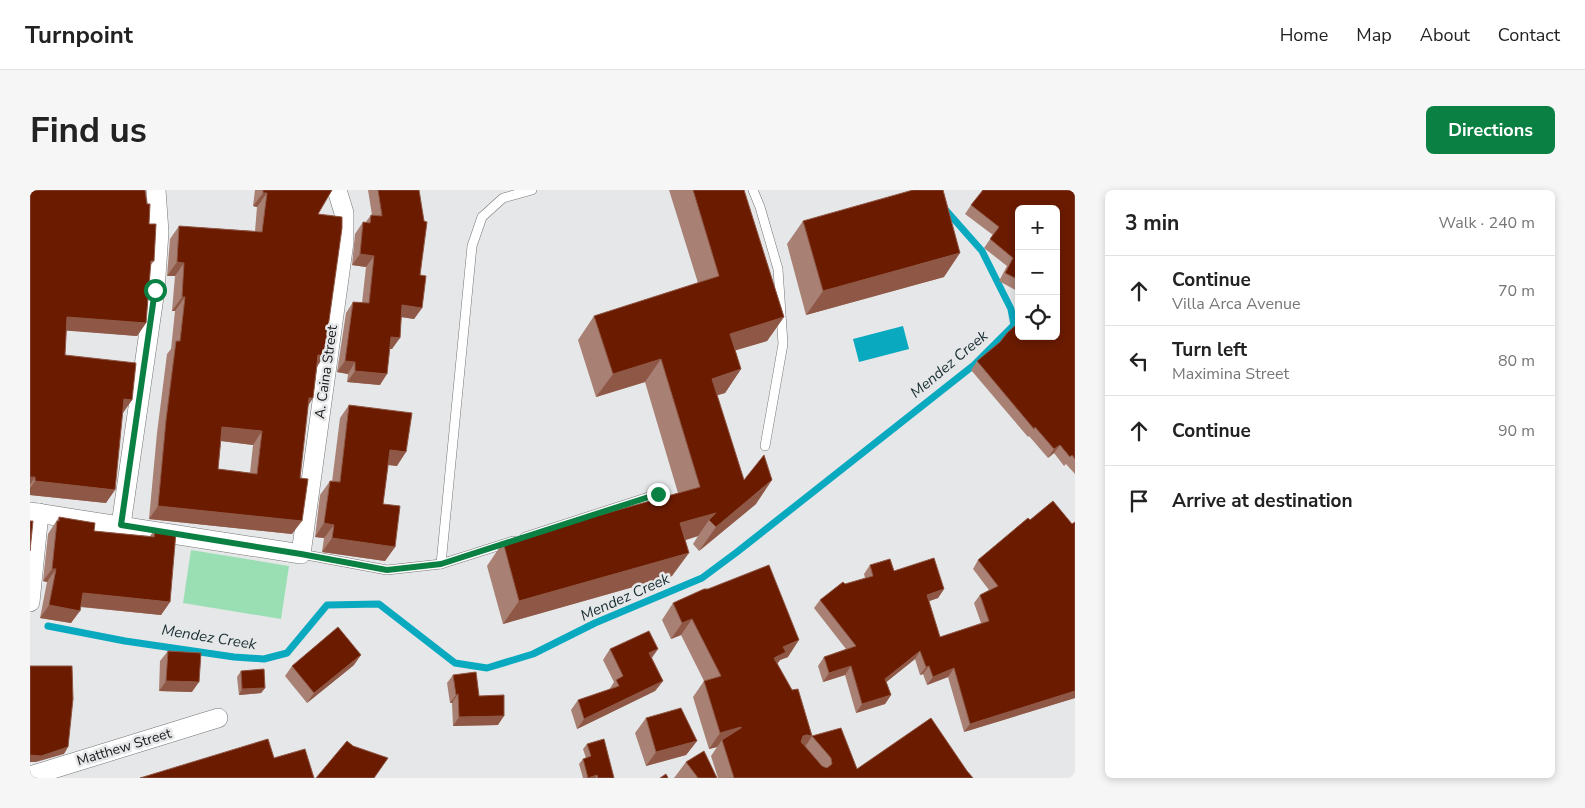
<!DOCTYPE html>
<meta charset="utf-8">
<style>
body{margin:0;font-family:"Nunito Sans",sans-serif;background:#f6f6f6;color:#222}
.controls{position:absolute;right:15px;top:15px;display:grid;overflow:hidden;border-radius:8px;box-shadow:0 2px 8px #0003}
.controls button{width:45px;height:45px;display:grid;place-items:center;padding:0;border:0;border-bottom:1px solid #e0e0e0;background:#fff;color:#222;font:25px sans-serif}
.stop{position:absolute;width:15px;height:15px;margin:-11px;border:4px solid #0b8043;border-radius:50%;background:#fff}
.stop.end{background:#0b8043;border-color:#fff;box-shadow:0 1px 5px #0008}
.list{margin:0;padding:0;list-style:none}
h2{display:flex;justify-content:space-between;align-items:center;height:65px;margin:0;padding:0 20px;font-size:21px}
h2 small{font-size:16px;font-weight:400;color:#767676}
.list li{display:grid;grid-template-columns:32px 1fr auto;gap:15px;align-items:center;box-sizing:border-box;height:70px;padding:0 20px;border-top:1px solid #e0e0e0}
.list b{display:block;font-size:19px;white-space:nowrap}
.list p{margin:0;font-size:16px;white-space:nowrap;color:#767676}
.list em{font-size:16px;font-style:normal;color:#767676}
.icon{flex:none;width:28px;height:28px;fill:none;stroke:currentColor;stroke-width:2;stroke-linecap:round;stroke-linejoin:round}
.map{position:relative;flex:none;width:1045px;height:588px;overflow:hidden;border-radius:8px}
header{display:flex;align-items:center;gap:30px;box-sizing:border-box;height:70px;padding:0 25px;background:#fff;border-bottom:1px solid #e0e0e0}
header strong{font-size:24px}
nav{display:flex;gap:28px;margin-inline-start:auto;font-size:18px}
.intro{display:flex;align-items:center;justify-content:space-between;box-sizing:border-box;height:120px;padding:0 30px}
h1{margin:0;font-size:35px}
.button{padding:12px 22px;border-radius:8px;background:#0b8043;color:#fff;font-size:18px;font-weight:700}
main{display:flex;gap:30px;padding:0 30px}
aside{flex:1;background:#fff;border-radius:8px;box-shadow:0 2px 8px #0003}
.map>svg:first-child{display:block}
.green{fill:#9adfb4}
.water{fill:#09a9c0}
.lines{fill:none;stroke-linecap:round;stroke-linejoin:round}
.stream{stroke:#09a9c0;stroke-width:7}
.service-casing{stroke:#747576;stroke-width:10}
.minor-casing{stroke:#747576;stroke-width:20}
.service{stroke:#fff;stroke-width:9}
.minor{stroke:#fff;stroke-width:19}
.wall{fill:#a88174;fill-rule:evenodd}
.shaded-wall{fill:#8f5846}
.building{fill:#6a1b00;stroke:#8f5846;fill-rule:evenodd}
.route{stroke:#0b8043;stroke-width:6}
.labels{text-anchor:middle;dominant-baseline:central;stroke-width:5;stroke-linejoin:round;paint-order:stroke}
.street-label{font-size:14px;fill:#181819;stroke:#e6e7e8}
.water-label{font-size:15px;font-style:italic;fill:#182e33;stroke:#e6e7e8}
</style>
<header>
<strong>Turnpoint</strong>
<nav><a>Home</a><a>Map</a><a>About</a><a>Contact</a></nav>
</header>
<div class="intro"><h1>Find us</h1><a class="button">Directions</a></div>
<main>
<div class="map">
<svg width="1045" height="588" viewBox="0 0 1045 588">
<rect width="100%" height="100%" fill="#e6e7e8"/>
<polygon class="green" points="161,360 259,376 251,429 153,413"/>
<polygon class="water" points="873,136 879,159 829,172 823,149"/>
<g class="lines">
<polyline class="stream" points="18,436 95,451 204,467 234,469 257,463 297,415 349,414 425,473 457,478 503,464 565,433 672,388 707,362 944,175 984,135 981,119 952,61 914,18"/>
<defs>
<g id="service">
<polyline points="723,0 730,17 748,79 753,154 735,256"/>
<polyline points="495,347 628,304"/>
<polyline points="271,364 357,380 411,374 483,351"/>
<polyline points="411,374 442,56 452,27 473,8 502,0"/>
</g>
<g id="minor">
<polyline points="0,322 271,364 314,52 314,23 307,0"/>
<polyline points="91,335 125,100 129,42 126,0"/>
<polyline points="0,412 9,323"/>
<polyline points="0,586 188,528"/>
</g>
</defs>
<use href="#service" class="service-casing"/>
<use href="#minor" class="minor-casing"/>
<use href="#service" class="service"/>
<use href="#minor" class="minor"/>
</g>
<g class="wall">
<polygon points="0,0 119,34 124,71 120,76 116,133 107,146 36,140 35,165 102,210 92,223 76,313 0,305"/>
<path d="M225,0h77l-14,24 -2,154 -8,37 -16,129 -143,-15 8,-86 10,-79 4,-5 4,-38h-3l3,-35h-8l3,-37 9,-13 76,5 2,-24 -4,-1zM191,251l32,4 -3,28 -32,-4z"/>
<polygon points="338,0 389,0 390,85 392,118 384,129 371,127 362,159 360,159 350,195 317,192 318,184 307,182 316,123 323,112 332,113 336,77 322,75 325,44 333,32 335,33 341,25 342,25"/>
<polygon points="639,0 714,0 754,127 737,151 705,160 711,179 695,203 687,205 714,290 726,314 669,361 663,354 668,346 655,350 642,386 473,434 457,376 473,352 648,303 615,192 566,207 548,150 564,126 668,93"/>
<polygon points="1045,0 1045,284 1036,274 1034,276 1024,263 1018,268 999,246 998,247 941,180 947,171 1026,146 989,19 989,102 969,91 977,76 954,58 963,45 935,24 941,15"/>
<polygon points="773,31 914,87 776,125 757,54"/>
<polygon points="989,111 989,119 985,116"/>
<polygon points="319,215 367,276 358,275 353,314 365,357 355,371 292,362 294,348 285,347 290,305 300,291 302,292 310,228"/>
<polygon points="29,327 64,341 120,346 125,339 140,412 131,425 50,417 41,433 10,428 17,392 13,391 18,344"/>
<polygon points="1000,330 1042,334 1045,332 1045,508 934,542 918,487 897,495 893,484 890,485 885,469 856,492 861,505 855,514 826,523 815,485 793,492 788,476 794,467 816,459 784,418 790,410 815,394 835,388 834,384 840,375 864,381 914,399 908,408 899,411 910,447 951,433 944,413 950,405 959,400 943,379 948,370"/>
<polygon points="643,413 758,467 750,470 747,474 782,546 827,579 937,581 943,588 688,588 681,566 687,557 679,559 663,507 674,491 651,445 641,449 632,430"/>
<polygon points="580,459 628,459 622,468 633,491 625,501 547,539 541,520 548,510 579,500 584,492 573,470"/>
<polygon points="138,461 162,502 129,501 130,471"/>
<polygon points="324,475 277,513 255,486 262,476"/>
<polygon points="211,481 235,498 231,503 209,505 207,487"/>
<polygon points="423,485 449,506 468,535 423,536 422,513 420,513 417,493"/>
<polygon points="616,528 667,551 656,565 616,576 605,543"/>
<polygon points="557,554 584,588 553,588 549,574 553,569 556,568 553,559"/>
<polygon points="656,572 687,588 644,588"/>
</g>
<g class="shaded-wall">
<polygon points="233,3 237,3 227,17 223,16"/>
<polygon points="930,63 914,87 776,125 793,101"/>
<polygon points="330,64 344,66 336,77 322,75"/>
<polygon points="147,72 154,73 145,86 137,86"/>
<polygon points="152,107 155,107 145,121 142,121"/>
<polygon points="372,115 392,118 384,129 365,126"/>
<polygon points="37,127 116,133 107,146 28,140"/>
<polygon points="754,127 737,151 683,167 700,144"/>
<polygon points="361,147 370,148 362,159 353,158"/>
<polygon points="288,165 294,166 285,180"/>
<polygon points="631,169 615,192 566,207 583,184"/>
<polygon points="315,171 325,172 318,184 307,182"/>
<polygon points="711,179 695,203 665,212 682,189"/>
<polygon points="325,181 357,184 350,195 317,192"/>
<polygon points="279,208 283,208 274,222"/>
<polygon points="94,209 102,210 93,223 84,222"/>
<polygon points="192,237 232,241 223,255 183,250"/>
<polygon points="1030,255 1024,263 1018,268 1024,259"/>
<polygon points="360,260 376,262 367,276 351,274"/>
<polygon points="0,287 5,287 0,295"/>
<polygon points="742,290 726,314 669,361 686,337"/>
<polygon points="5,291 85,300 76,313 0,305 0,298"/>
<polygon points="128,316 272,331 262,344 119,329"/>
<polygon points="686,323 679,330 668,346 634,357 650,333"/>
<polygon points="294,333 304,335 294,348 285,347"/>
<polygon points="302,348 365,357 355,371 292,362"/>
<polygon points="659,363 642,386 473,434 489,411"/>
<polygon points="22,379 26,379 17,392 13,391"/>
<polygon points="914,399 908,408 891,414 897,405"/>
<polygon points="53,403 140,412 131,425 44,416"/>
<polygon points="19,415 50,421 41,433 10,428"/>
<polygon points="662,429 651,445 641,449 652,433"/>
<polygon points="769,450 758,467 750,470 744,478 744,468 753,457"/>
<polygon points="628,459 620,469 619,463"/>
<polygon points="890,461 885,469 849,498 855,489"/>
<polygon points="331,465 324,475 277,513 284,503"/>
<polygon points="821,476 815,485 793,492 799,483"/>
<polygon points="899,476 893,484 890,485 896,477"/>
<polygon points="924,478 918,487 897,495 903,487"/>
<polygon points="136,491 169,492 162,502 129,501"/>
<polygon points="633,491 625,501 547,539 554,529"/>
<polygon points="235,498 231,503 209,505 212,499"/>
<polygon points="1045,501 1045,508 934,542 940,534"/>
<polygon points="428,504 422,513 420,513 426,505"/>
<polygon points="861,505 855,514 826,523 832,514"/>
<polygon points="474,526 468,535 423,536 429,527"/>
<polygon points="711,537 699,554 692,550 687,557 679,559 690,543"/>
<polygon points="777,545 782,546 771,563 765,561 773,546"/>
<polygon points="667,551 656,565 616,576 626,562"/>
<polygon points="38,557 34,564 6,572 0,572 0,565"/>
<polygon points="567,585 565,588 558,588"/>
</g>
<g class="building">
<polygon points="0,0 115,0 117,14 120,14 119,34 126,34 124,71 121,71 116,133 37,127 35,165 106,173 102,210 94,209 85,300 5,291 5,287 0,287"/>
<path d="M233,0h69l-14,24 24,3v11l-18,128 -6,-1 -5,43h-4l-9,80 8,1 -6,42 -144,-15 8,-86 10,-79h4l5,-44h-3l2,-34 -7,-1 2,-36 83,6 5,-39h-4zM192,237l40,4 -5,43 -39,-5z"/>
<polygon points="348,0 389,0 394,31 397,32 390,85 396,86 392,118 372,115 370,148 361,147 357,184 325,181 325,172 315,171 323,112 339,113 344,66 330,64 333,32 340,33 341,25 352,26"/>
<polygon points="663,0 714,0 754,127 700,144 711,179 682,189 714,290 734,265 742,290 686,337 679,330 686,323 650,333 659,363 489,411 473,352 670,297 631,169 583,184 564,126 689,86"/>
<polygon points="883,0 913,0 930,63 793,101 773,31"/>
<polygon points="953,0 1045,0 1045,269 1042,265 1040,267 1030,255 1024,259 1005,237 1004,239 947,171 970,152 977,143 989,132 989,146 1026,146 1026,19 989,19 989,90 975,83 983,68 960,49 969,37 941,15"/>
<polygon points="319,215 382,223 376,262 360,260 353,314 370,316 365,357 302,348 304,335 294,333 300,291 310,292"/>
<polygon points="1023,311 1042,334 1045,332 1045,501 940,534 924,478 903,487 899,476 896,477 890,461 855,489 861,505 832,514 821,476 799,483 794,467 826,456 790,410 813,392 815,394 843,386 840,375 860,369 864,381 904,368 914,399 897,405 910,447 959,431 950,405 968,396 948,370 998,328 1000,330"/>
<polygon points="29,327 65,333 64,341 124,347 125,339 146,342 140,412 53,403 50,421 19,415 26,379 22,379 27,331 29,331"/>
<polygon points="0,331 3,331 0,361"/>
<path d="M739,375l30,75 -16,7 3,5 -12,6 18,32 6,-1 14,47 29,-8 16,41 74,-51 36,53 6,7h-239l-12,-38 19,-12v-1l-21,6 -16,-52 17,-5 -29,-57 -10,4 -9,-20 31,-14h4zM777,545l5,1 19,22 1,6 -5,4 -5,-2 -19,-22 -2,-2 2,-6z"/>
<polygon points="308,437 331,465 284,503 262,476"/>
<polygon points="619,441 628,459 619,463 633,491 554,529 548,510 589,496 586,490 593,486 580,459"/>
<polygon points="138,461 171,463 169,492 136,491"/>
<polygon points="0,476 42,476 43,509 38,557 11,566 0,565"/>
<polygon points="234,479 235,498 212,499 211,481"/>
<polygon points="446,482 449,506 474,505 474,526 429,527 428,504 426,505 423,485"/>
<polygon points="651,518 667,551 626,562 616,528"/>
<polygon points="238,549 244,568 275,559 284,588 110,588"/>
<polygon points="574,549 584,588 568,588 567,585 558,588 553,569 561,566 557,554"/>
<polygon points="317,551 323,556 358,568 344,588 286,588"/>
<polygon points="674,561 687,588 668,588 656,572"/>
<polygon points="636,584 638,588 630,588"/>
</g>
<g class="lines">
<polyline class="route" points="125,100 91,335 271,364 357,380 411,374 628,304"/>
</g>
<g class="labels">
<g class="street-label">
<text transform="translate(296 182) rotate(-82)">A. Caina Street</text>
<text transform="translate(94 557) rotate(-17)">Matthew Street</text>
</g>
<g class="water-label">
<text transform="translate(919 174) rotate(-40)">Mendez Creek</text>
<text transform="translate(595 407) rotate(-24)">Mendez Creek</text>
<text transform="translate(179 447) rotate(9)">Mendez Creek</text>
</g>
</g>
</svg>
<div class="controls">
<button>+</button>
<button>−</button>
<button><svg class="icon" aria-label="locate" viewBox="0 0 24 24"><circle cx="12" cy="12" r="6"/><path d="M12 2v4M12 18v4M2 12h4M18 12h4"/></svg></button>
</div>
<div class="stop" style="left:125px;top:100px"></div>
<div class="stop end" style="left:628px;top:304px"></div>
</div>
<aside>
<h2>3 min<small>Walk · 240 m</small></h2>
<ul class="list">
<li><svg class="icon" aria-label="ahead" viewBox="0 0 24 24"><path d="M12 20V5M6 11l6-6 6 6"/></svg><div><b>Continue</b><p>Villa Arca Avenue</p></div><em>70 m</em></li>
<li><svg class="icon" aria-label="left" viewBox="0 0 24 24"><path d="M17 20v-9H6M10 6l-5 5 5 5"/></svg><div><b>Turn left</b><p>Maximina Street</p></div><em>80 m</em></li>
<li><svg class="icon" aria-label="ahead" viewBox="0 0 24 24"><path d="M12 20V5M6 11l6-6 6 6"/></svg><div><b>Continue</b></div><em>90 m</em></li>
<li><svg class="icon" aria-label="arrive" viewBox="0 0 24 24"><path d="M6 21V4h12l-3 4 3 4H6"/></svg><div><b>Arrive at destination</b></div></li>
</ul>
</aside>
</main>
